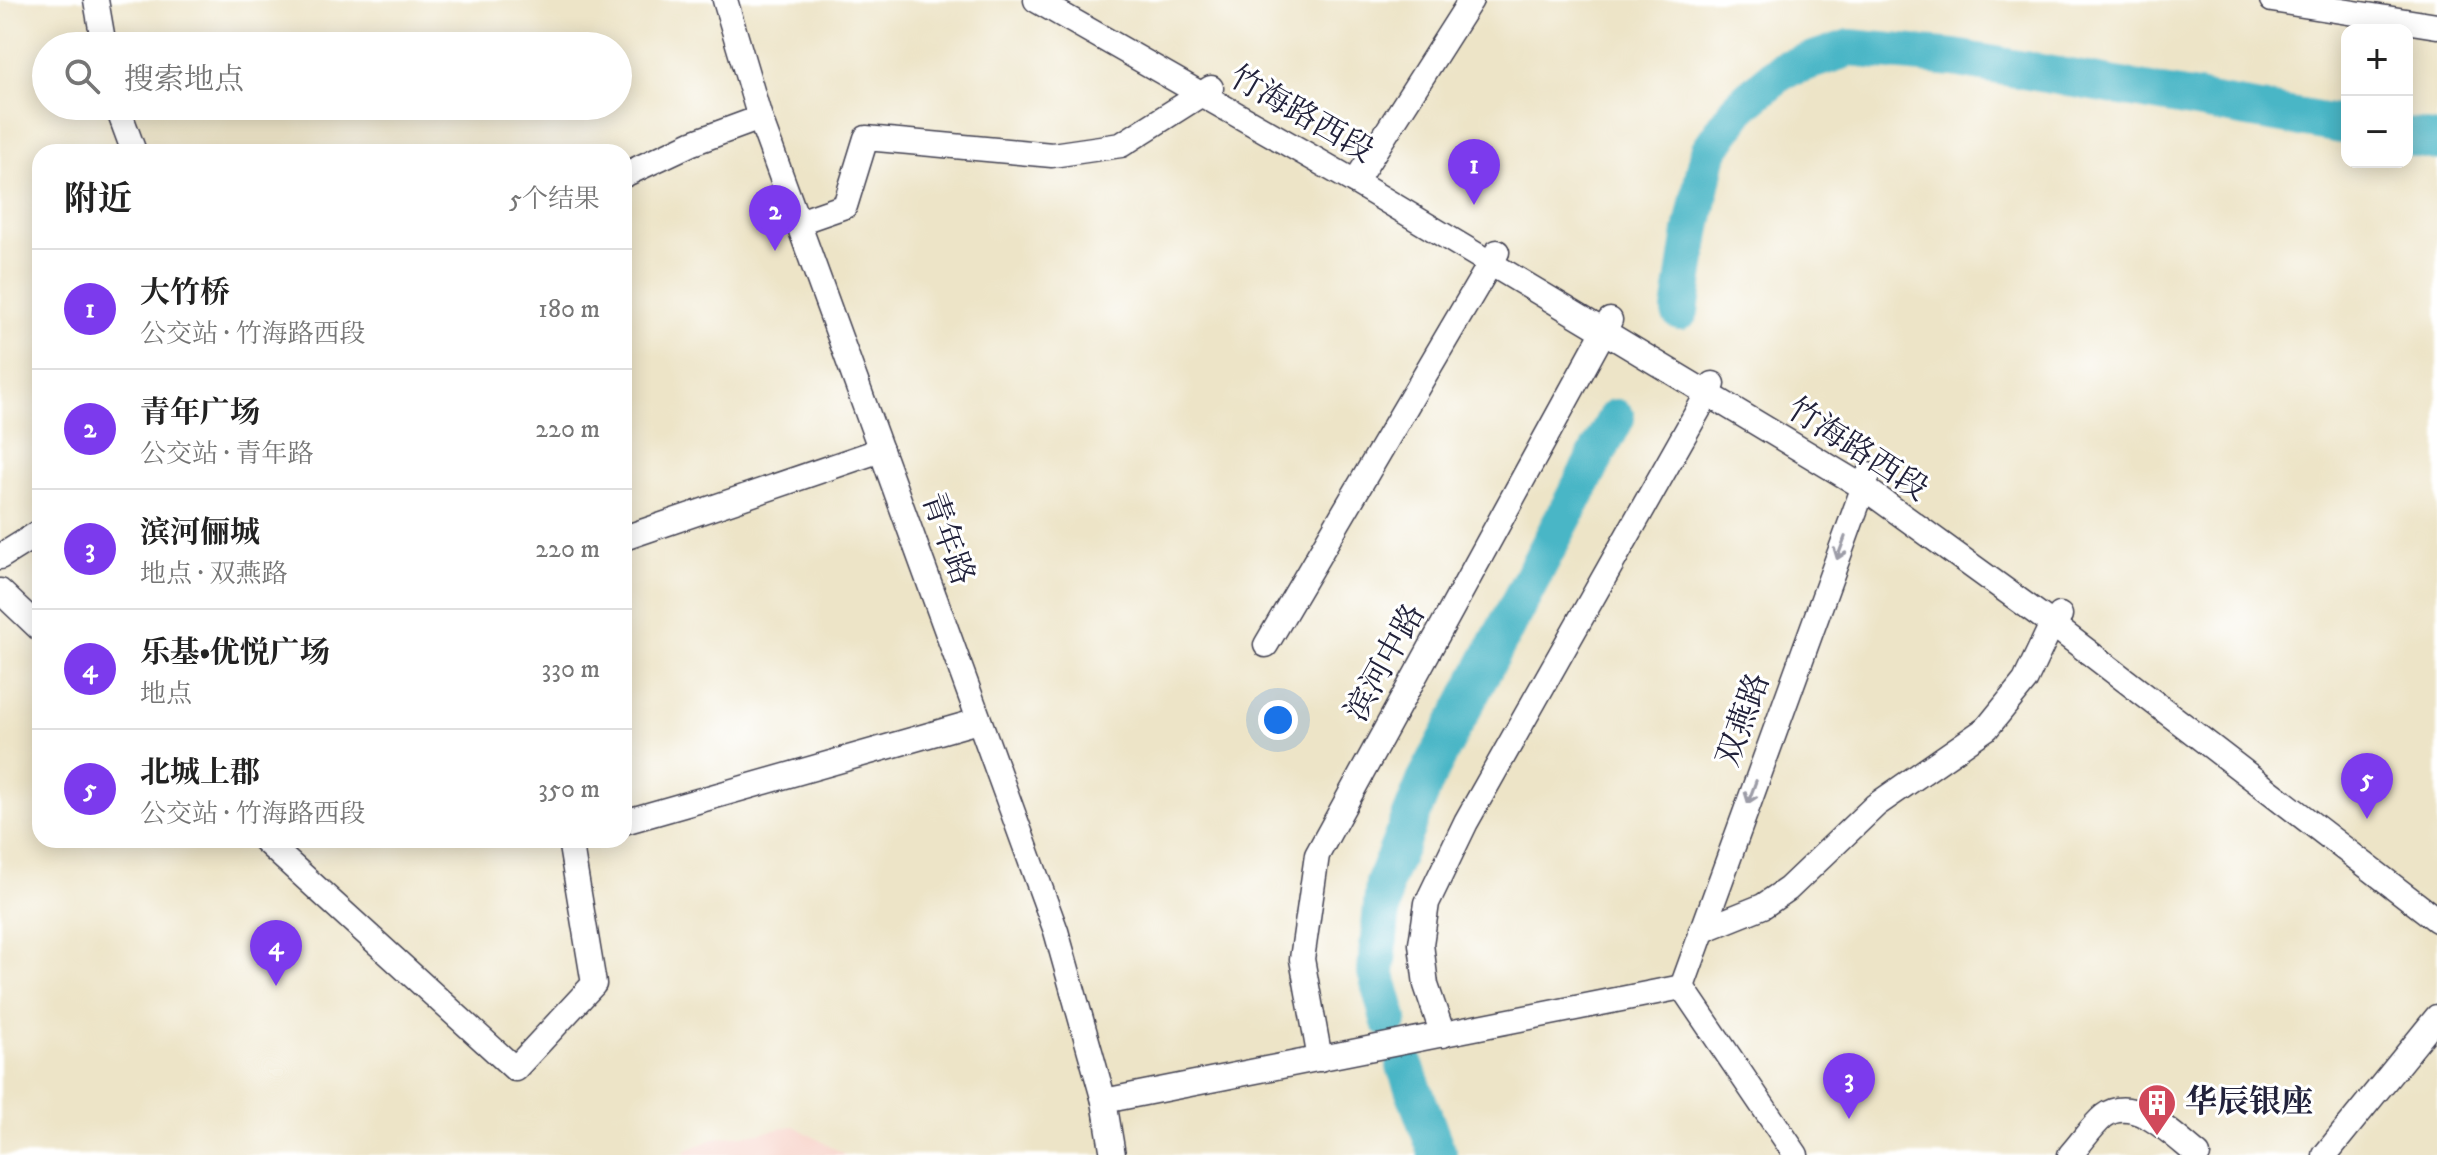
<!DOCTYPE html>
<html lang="zh">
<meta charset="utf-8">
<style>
body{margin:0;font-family:"IM FELL DW Pica","Noto Serif SC",serif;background:#f6f6f6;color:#222}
.controls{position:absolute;right:24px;top:24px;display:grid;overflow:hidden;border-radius:16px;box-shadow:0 4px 20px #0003}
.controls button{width:72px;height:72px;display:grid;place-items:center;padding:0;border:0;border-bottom:2px solid #e0e0e0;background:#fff;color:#222;font:40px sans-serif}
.you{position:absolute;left:1278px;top:720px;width:28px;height:28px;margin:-20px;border:6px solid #fff;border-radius:50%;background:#1a73e8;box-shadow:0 0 0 12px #1a73e833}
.badge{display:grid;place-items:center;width:52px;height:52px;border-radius:50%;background:#7c3aed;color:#fff;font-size:26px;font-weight:700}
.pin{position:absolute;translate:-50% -66px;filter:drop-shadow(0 2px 4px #0008)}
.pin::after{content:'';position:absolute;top:42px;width:28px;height:24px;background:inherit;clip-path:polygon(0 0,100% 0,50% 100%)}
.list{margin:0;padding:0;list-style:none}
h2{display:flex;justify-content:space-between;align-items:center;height:104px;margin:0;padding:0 32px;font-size:34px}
h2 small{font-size:26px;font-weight:400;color:#767676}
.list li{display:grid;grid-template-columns:52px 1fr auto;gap:24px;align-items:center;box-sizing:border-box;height:120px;padding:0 32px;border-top:2px solid #e0e0e0}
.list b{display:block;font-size:30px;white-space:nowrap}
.list p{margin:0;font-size:26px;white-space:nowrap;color:#767676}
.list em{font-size:26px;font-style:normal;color:#767676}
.icon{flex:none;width:44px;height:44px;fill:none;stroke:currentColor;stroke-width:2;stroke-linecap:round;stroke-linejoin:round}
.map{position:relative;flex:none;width:2437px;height:1155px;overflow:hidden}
.search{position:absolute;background:#fff;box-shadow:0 4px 20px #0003;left:32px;top:32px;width:600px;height:88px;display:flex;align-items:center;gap:20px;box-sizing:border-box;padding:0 28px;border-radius:44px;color:#767676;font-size:30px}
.panel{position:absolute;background:#fff;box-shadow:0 4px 20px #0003;left:32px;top:144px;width:600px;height:704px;border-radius:24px}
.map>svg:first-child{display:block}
.built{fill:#f7d1c7}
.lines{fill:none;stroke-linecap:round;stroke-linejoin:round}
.river{stroke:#4ab6c6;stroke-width:38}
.minor-casing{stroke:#403f50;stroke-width:27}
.minor{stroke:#fff;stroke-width:24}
.oneway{stroke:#9c9ca7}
.labels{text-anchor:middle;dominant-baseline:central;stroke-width:6;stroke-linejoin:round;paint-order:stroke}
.street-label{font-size:32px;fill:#22223b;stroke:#fff}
.poi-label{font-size:32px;font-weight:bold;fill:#22223b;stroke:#fff;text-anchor:start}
</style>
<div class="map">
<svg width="2437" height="1155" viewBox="0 0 2437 1155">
<rect width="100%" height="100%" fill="#fff"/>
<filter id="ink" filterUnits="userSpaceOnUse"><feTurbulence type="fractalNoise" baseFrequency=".0125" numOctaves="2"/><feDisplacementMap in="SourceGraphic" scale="16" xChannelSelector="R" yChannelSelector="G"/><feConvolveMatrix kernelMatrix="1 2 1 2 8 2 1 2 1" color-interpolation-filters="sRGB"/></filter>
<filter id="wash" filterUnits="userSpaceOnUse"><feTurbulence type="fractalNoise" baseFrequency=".006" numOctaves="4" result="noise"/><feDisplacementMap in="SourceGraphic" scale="32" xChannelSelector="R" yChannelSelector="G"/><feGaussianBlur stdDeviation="1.8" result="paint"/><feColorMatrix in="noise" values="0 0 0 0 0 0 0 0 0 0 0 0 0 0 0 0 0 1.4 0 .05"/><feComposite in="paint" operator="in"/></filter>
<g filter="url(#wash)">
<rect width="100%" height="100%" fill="#ede4c7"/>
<polygon class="built" points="794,1126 846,1155 684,1155 687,1150 716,1138 760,1133"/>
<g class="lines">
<g class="river">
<polyline points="2407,137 2437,142"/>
<polyline points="1680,311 1692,232 1709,151 1740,106 1783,70 1850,48 1954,58 2347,126"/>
<polyline points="1389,1019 1376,972 1384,883 1427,777 1616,418"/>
<polyline points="1405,1066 1438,1155"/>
</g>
</g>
</g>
<g filter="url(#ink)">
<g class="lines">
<defs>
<g id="minor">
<polyline points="96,0 104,46"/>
<polyline points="725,0 760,118 1056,931 1104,1101 1113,1155"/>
<polyline points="1036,0 1355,182 1863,487 2052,624 2437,920"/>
<polyline points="2272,0 2437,26"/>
<polyline points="117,106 134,152"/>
<polyline points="624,175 692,143 760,118"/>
<polyline points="1355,182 1471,0"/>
<polyline points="799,222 845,206 866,138 1052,155 1121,145 1211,88"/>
<polyline points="624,538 881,450"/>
<polyline points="0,557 40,532"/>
<polyline points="0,591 40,629"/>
<polyline points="1266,645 1497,252"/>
<polyline points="624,822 978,721"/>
<polyline points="264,840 515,1069 594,984 570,840"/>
<polyline points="1701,931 1763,906 1788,889 1876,805 1987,728 2025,681 2052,624 2060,615"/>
<polyline points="1682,987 1868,475"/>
<polyline points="1682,987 1796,1155"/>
<polyline points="1443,1035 1426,985 1421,944 1427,903 1466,822 1713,384"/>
<polyline points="1320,1059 1302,959 1317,855 1610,320"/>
<polyline points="1104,1101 1682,987"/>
<path d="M2070,1155c11,-12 22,-29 34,-39 30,-23 72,22 94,39"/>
<polyline points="2325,1155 2437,1017"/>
</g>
</defs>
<use href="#minor" class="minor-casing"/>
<use href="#minor" class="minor"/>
</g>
<defs><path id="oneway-shaft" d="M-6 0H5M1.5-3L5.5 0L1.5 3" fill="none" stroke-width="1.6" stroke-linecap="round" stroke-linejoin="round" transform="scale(2)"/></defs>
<g class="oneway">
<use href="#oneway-shaft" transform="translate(1841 548) rotate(110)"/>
<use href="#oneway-shaft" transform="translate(1752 792) rotate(110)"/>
</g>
</g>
<defs>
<symbol id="building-pin" viewBox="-11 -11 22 30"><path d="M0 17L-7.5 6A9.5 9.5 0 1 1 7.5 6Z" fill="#d1495b" stroke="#fff"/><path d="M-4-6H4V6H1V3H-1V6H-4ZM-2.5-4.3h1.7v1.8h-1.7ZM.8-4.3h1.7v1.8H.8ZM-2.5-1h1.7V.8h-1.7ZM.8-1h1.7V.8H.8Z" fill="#fff"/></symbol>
</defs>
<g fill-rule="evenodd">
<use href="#building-pin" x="2135" y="1081" width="44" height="60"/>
</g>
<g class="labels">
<g class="street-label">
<text transform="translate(1301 115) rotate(30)">竹海路西段</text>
<text transform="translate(1857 450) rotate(33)">竹海路西段</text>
<text transform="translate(947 539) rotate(70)">青年路</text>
<text transform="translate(1386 663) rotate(-61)">滨河中路</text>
<text transform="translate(1744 720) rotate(-70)">双燕路</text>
</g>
<g class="poi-label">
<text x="2185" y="1103">华辰银座</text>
</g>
</g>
</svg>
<div class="controls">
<button>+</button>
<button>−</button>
</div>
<div class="you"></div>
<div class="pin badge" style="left:1474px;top:205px">1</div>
<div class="pin badge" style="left:775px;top:251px">2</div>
<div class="pin badge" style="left:1849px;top:1119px">3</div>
<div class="pin badge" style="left:276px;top:986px">4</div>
<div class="pin badge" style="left:2367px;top:819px">5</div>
<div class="search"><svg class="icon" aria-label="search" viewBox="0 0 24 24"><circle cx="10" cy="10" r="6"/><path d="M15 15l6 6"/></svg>搜索地点</div>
<section class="panel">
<h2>附近<small>5个结果</small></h2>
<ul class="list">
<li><span class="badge">1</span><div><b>大竹桥</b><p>公交站 · 竹海路西段</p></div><em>180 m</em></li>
<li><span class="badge">2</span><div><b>青年广场</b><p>公交站 · 青年路</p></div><em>220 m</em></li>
<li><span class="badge">3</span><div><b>滨河俪城</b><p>地点 · 双燕路</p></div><em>220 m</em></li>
<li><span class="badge">4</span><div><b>乐基•优悦广场</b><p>地点</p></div><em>330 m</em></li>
<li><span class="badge">5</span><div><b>北城上郡</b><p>公交站 · 竹海路西段</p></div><em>350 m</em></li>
</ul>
</section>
</div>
